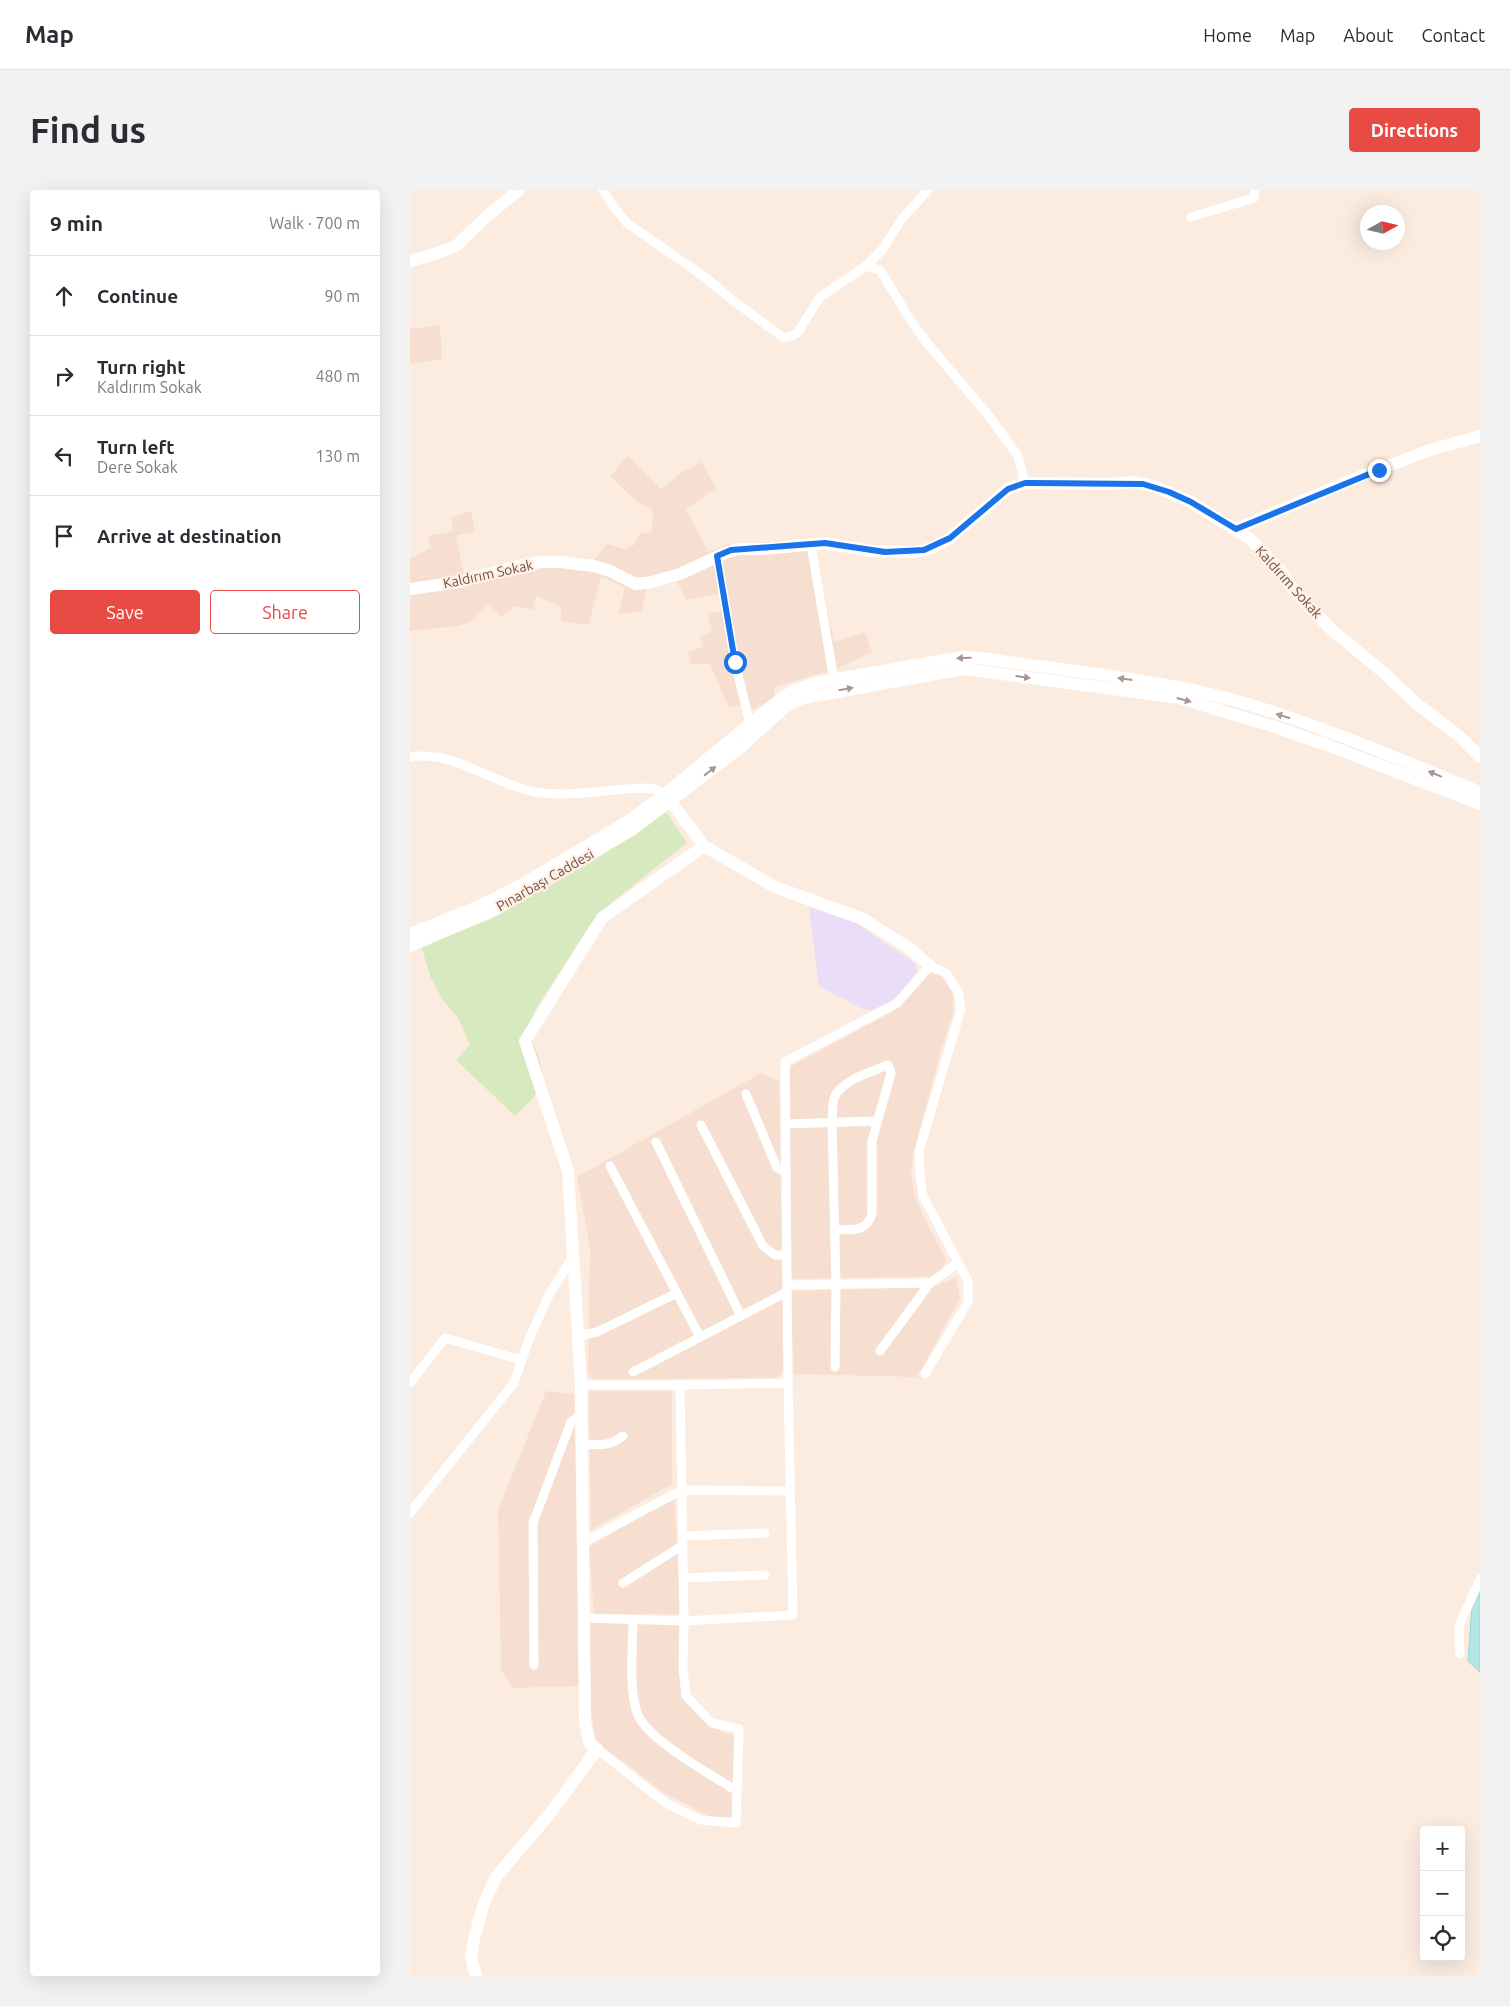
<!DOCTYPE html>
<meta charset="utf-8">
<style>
body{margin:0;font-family:Ubuntu,sans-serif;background:#f2f2f3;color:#2b2b33}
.controls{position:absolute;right:15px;bottom:15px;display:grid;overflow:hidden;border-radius:5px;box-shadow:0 5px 20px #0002}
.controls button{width:45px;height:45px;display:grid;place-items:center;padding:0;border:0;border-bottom:1px solid #e1e1e2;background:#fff;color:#2b2b33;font:25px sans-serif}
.compass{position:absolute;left:950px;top:15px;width:45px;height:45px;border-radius:50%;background:#fff;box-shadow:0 5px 20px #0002;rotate:82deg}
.stop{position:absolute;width:15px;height:15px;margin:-11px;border:4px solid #1a73e8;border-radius:50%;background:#fff}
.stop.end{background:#1a73e8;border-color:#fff;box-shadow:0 1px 5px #0008}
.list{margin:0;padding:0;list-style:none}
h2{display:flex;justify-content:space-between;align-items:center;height:65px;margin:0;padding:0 20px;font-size:21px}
h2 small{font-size:16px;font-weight:400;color:#7c7c81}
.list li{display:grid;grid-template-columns:32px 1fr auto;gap:15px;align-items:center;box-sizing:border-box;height:80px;padding:0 20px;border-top:1px solid #e1e1e2}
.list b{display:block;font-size:19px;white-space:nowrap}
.list p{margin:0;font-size:16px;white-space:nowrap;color:#7c7c81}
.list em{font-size:16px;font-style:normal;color:#7c7c81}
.actions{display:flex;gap:10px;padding:15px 20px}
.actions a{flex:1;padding:11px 0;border:1px solid #e84b43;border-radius:5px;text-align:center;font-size:18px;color:#e84b43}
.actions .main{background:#e84b43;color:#fff}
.icon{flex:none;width:28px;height:28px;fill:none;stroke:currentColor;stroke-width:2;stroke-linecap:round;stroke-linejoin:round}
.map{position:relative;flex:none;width:1070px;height:1786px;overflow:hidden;border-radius:5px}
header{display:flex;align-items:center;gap:30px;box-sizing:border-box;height:70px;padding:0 25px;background:#fff;border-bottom:1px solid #e1e1e2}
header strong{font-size:24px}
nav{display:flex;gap:28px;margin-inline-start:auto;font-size:18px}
.intro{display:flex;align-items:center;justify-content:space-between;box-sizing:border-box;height:120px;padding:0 30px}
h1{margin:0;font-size:35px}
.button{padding:12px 22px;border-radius:5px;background:#e84b43;color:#fff;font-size:18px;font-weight:700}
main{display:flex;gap:30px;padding:0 30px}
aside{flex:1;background:#fff;border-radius:5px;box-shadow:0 5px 20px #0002}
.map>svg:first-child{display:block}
.residential{fill:#f6dfd1}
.education{fill:#e9ddf8}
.green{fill:#d7e9bf}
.water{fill:#b5e5e4;stroke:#9bd7d6}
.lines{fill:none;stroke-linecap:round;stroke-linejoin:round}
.street{stroke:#fff;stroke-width:9}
.secondary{stroke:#fff;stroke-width:12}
.oneway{fill:#ab9591}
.route{stroke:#1a73e8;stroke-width:6}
.labels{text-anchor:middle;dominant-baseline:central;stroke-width:4.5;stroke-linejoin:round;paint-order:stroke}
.street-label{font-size:14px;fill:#734f47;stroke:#fff1e6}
</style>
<header>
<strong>Map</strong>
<nav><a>Home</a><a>Map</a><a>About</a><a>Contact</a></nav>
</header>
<div class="intro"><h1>Find us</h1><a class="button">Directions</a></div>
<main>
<aside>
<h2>9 min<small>Walk · 700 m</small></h2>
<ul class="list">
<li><svg class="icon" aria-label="ahead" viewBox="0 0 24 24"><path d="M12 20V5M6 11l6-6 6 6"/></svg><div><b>Continue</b></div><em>90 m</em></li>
<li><svg class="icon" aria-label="right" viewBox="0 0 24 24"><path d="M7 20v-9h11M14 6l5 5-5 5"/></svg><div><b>Turn right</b><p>Kaldırım Sokak</p></div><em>480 m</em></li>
<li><svg class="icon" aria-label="left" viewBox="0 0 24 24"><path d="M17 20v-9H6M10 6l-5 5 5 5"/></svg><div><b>Turn left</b><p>Dere Sokak</p></div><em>130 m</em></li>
<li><svg class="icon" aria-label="arrive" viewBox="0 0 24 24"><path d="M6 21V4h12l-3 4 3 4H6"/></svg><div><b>Arrive at destination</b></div></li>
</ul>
<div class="actions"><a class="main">Save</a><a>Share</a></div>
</aside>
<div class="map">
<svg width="1070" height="1786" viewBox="0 0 1070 1786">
<rect width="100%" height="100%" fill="#fcece0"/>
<g class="residential">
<polygon points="30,135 32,169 0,174 0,139"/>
<polygon points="218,266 251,299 271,283 291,272 306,298 276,319 298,362 315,355 326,354 403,350 424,452 455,442 462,462 429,478 364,497 364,508 337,523 335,514 319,518 300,474 281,474 278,462 293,457 290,447 302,442 298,424 315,420 311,403 276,410 267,392 237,398 232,421 208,424 215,397 191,387 179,435 151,431 151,417 126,406 123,420 106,416 91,427 78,415 58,433 47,436 0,441 0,368 3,368 21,357 18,346 43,341 41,327 61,321 65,341 46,346 54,385 111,368 130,367 184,370 197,354 215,359 223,356 230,343 241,342 243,329 242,319 227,312 200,286"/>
<polygon points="520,783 532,786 543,804 543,823 532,856 503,965 501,980 504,1003 512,1024 536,1069 533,1078 523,1086 380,1089 380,877 487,819"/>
<polygon points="351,883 369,891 374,1180 366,1188 183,1189 178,1183 180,1058 167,987"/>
<polygon points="546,1087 550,1108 507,1187 384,1184 380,1101 523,1097"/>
<polygon points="136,1201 164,1204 170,1496 103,1498 91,1480 88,1320"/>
<polygon points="179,1201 262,1201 262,1294 181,1340"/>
<polygon points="264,1306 271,1424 184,1424 179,1357"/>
<polygon points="180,1432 269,1434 271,1506 298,1535 328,1548 323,1627 300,1627 253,1602 186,1551 181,1523"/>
</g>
<polygon class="education" points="399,717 446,733 505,774 507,781 487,808 463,820 452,819 409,796"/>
<path class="green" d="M256,622l21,31 -75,59 -23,24 -55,86c-2,8 -5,15 -3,23 3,17 16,32 9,50 -4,12 -16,22 -25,31l-59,-56 14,-15 -12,-27 -16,-19 -11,-21 -10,-32 70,-27 97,-55 51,-32z"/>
<polygon class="water" points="1070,1396 1070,1482 1058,1471 1062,1417"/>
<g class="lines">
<g class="street">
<polyline points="193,0 205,19 217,33 296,88 321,109 374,148 382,146 388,142 410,107 456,76 473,59 491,30 518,0"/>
<polyline points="781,27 844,8 845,0"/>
<polyline points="456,76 470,80 501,131 517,153 579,226 608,266 615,293"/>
<polyline points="401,355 424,490"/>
<polyline points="307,366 325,472 340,534 342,537"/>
<path d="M0,567c46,-7 82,27 125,35 33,6 74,-3 107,-4l12,1 11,5"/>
<polyline points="336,904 367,978 376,982"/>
<polyline points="375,934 467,931"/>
<polyline points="291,935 353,1056 365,1065 376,1065"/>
<polyline points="246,952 331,1126"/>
<polyline points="200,976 290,1147"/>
<path d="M425,1040c17,-1 31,3 37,-16v-73l19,-68 -3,-8c-15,6 -48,16 -54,33 -2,7 -1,17 -2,24l4,162 -1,83"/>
<polyline points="377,1095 520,1093 548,1073"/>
<polyline points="168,1146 187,1142 267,1103"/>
<polyline points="470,1161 520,1093"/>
<polyline points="223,1182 377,1102"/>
<polyline points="0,1193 35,1148 111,1170"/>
<polyline points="171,1195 270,1195"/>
<path d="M171,1254c19,1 27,3 42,-8"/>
<polyline points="0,1323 104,1193 119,1149 140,1103 163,1067"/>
<polyline points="273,1346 355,1343"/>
<polyline points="172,1353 272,1300 380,1301"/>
<polyline points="273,1388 355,1385"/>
<polyline points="213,1393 273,1355"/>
<polyline points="173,1428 274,1431 383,1425 378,1193"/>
<path d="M223,1430c0,26 -5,71 5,95 10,25 75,61 99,76"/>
<polyline points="1050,1464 1049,1436 1070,1389"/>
<polyline points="124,1475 123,1333 161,1232 171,1224"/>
<polyline points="187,1559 257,1614 291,1630 326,1633 329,1539 302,1533 276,1506 273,1478 274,1431 270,1195 378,1193 375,872 487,813 520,776 536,783 548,802 551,819 509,961 510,984 513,1006 558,1091 558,1112 515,1184"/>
</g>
<g class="secondary">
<polyline points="0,71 25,64 46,56 76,27 109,0"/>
<polyline points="826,339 944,289 1020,260 1070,246"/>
<polyline points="0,399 49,392 111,375 131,372 150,372 184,376 200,381 226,394 242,392 270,384 315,363 328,359 355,359 415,353 463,361 504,362 522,358 540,348 598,299 615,293 698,294 724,292 744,296 781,312 840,349 870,380 885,402 901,419 922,440 974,483 1007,514 1049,546 1070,567"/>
<polyline points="255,604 294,656 365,697 453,729 499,758 520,776"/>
<polyline points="180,664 223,639 331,557 375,517 393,508 554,479 769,508 865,537 917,555 1070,614"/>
<path d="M0,744l67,-27 46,-23 104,-62 38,-28 113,-93 15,-10 22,-8 147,-26 19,1c67,10 136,17 202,30 103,21 200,65 297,104"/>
<polyline points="0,756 82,721 115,702"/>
<polyline points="66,1786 61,1767 64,1749 74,1713 86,1687 142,1621 187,1559 179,1552 175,1532 171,1195 158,981 115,851 192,728 294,656"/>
</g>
</g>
<defs><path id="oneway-solid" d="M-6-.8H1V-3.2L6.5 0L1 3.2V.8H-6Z" transform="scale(1.25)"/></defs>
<g class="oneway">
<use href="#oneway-solid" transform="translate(554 468) rotate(178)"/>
<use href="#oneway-solid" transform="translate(613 487) rotate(8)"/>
<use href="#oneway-solid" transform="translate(715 489) rotate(-172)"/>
<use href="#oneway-solid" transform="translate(436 499) rotate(-10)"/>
<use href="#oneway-solid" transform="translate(774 510) rotate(15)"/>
<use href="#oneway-solid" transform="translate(873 526) rotate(-162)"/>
<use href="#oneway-solid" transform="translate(300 581) rotate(-38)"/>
<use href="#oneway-solid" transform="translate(1025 584) rotate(-158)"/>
</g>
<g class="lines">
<polyline class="route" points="325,472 307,366 321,360 415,353 475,362 514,360 540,348 598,299 615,293 622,293 733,294 759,302 781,312 826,339 969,280"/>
</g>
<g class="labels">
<g class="street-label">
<text transform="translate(78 384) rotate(-12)">Kaldırım Sokak</text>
<text transform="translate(879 392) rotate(48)">Kaldırım Sokak</text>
<text transform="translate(135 690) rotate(-30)">Pınarbaşı Caddesi</text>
</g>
</g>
</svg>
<div class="controls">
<button>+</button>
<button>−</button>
<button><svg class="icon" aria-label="locate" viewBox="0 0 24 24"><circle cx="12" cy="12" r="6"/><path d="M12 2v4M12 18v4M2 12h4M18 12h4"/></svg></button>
</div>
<svg class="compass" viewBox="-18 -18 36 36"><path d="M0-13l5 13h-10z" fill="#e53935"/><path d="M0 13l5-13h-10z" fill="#7c7c81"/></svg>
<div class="stop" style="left:325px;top:472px"></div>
<div class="stop end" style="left:969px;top:280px"></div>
</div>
</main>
